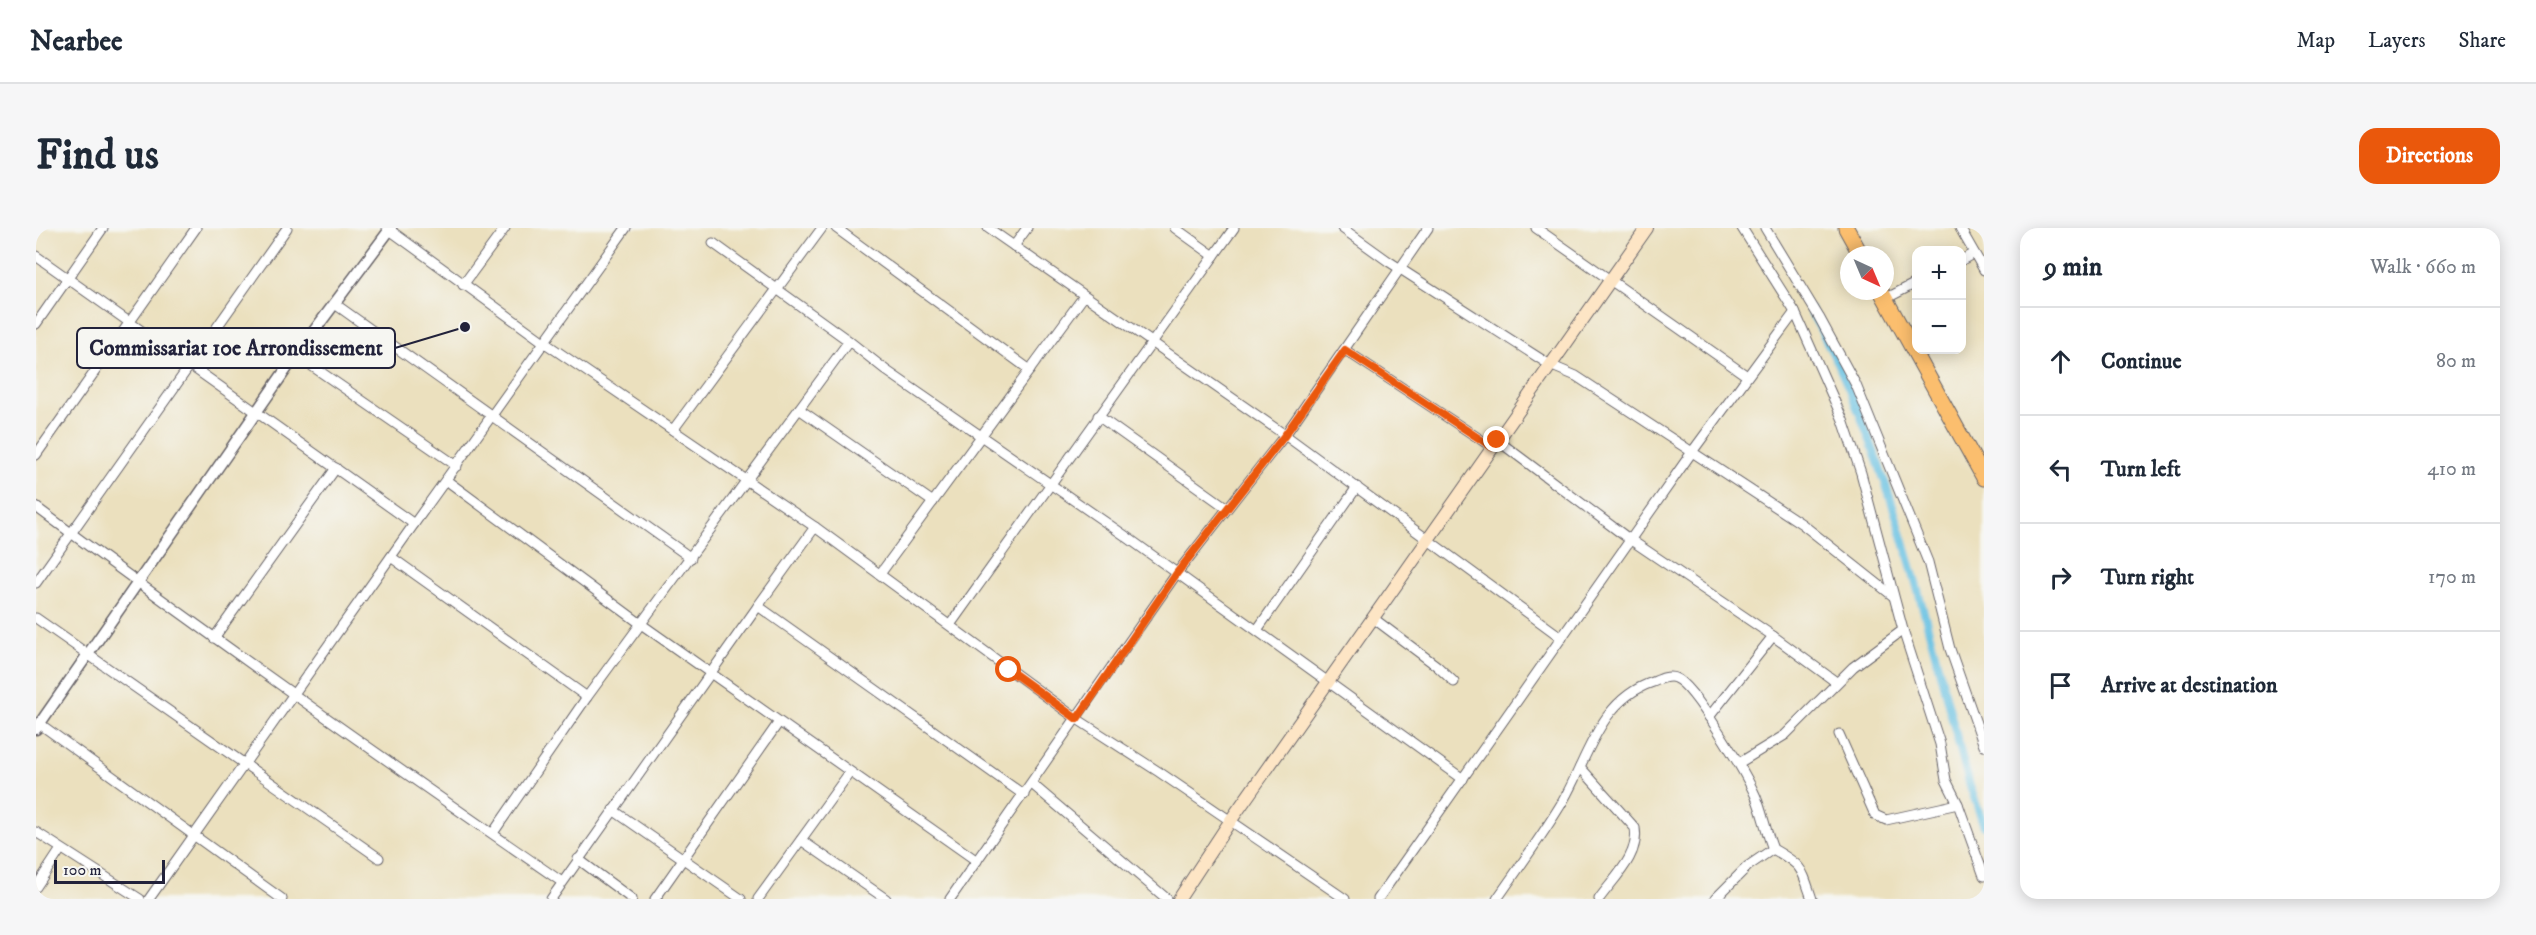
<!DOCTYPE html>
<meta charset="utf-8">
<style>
body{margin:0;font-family:"IM FELL DW Pica",serif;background:#f6f6f7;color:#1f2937}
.controls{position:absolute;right:18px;top:18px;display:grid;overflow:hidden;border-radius:12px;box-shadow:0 3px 15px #0003}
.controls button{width:54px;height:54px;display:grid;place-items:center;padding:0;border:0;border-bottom:2px solid #e0e1e3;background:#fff;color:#1f2937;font:30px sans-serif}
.compass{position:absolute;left:1804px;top:18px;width:54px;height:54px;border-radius:50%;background:#fff;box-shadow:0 3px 15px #0003;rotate:136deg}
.scale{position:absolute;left:18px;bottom:15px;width:111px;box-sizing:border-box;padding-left:6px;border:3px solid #22223b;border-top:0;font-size:16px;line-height:21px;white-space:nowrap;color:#22223b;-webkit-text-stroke:4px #f6f6f2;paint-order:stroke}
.stop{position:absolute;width:18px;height:18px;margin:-14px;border:4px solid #ea580c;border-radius:50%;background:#fff}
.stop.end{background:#ea580c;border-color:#fff;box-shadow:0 2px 6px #0008}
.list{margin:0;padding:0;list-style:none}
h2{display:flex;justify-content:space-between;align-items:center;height:78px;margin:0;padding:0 24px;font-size:26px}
h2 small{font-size:20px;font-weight:400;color:#747a83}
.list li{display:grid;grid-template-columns:39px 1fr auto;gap:18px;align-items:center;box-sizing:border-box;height:108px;padding:0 24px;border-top:2px solid #e0e1e3}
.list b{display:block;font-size:22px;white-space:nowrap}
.list em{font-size:20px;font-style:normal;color:#747a83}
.icon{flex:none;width:33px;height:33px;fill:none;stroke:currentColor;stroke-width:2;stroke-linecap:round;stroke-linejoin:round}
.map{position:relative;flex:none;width:1948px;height:671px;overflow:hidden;border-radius:18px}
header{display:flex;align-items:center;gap:36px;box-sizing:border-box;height:84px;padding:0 30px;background:#fff;border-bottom:2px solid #e0e1e3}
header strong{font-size:28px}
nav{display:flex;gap:33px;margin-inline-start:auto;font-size:21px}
.intro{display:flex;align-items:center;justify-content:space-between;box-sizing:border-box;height:144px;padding:0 36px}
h1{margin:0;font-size:42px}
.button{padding:15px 27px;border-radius:18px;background:#ea580c;color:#fff;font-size:21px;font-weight:700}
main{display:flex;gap:36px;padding:0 36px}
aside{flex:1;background:#fff;border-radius:18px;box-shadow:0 3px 15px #0003}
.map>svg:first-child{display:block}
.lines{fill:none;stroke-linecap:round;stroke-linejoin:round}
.canal{stroke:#64c0e2;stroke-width:8}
.minor-casing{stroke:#686469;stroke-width:11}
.tertiary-casing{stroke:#686469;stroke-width:13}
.secondary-casing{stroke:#686469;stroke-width:14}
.trunk-casing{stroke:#686469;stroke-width:17}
.minor{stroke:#fff;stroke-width:9}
.tertiary{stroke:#fff;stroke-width:10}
.secondary{stroke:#fde5c5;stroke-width:12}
.trunk{stroke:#fbbe6e;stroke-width:15}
.route{stroke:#ea580c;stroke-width:8}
.leader{fill:none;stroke:#22223b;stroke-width:2}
.callout-dot{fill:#22223b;stroke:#f6f6f2;stroke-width:2}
.callout{fill:#f6f6f2;stroke:#22223b;stroke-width:2}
.callout-label{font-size:22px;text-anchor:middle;font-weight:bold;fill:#22223b}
</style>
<header>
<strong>Nearbee</strong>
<nav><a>Map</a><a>Layers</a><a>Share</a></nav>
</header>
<div class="intro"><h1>Find us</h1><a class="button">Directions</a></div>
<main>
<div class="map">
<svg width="1948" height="671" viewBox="0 0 1948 671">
<rect width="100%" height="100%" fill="#f6f6f2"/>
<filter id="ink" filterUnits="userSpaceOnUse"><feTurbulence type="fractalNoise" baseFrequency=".0167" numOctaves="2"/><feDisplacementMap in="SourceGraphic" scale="12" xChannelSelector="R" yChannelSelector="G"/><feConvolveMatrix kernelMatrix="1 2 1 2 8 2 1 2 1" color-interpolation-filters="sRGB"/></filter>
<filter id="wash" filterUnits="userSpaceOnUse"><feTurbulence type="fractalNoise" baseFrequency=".008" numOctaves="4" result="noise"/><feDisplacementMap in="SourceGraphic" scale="24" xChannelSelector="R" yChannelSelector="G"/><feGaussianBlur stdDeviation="1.35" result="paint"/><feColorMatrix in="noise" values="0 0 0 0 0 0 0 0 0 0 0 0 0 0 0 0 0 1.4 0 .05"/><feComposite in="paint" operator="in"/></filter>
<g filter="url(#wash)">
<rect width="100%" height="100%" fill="#ebe0be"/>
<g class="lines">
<path class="canal" d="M1774,82c82,145 116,317 160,476l14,40"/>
</g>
</g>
<g filter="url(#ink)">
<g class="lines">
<defs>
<g id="minor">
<polyline points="351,0 509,115 779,299 1041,491 1123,544 1309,671"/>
<polyline points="800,0 994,142"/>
<polyline points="952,0 1249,207 1526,410"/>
<polyline points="1139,0 1178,28"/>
<polyline points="1306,0 1352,33 1514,137 1540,148 1766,296 1857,368"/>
<polyline points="1500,0 1711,148"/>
<polyline points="1706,0 1759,84 1807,192 1825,245 1867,402 1904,516 1910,552 1922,576 1948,648"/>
<polyline points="1729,0 1783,89 1820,157 1892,334 1914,421 1948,518"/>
<polyline points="1924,0 1948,42"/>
<polyline points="677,15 813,113 851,143 1088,307 1427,551"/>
<polyline points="978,18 991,0"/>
<polyline points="0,28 378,296 113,671"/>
<polyline points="1926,32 1938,25"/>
<polyline points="427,57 469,0"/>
<polyline points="1849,71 1880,55"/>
<polyline points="299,76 655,330"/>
<polyline points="0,96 67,0"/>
<polyline points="1309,122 1456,219"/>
<polyline points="260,127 421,238"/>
<polyline points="763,181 897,274"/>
<polyline points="1062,188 1191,280"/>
<polyline points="637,202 786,0"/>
<polyline points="1461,212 1589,308 1737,408 1800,454"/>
<polyline points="0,227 160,0"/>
<polyline points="410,252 605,396 941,633"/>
<path d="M0,279c173,129 349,253 526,375"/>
<polyline points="378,296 590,0"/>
<polyline points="779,299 722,378 988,567"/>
<polyline points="355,329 551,469"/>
<polyline points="844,346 1048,68"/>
<polyline points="0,355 251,0"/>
<polyline points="0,390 343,630"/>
<polyline points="1337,390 1401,438 1418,454"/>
<polyline points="914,397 1198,0"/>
<polyline points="1221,402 1321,259"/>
<polyline points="178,410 300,240"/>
<polyline points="1673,489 1737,408"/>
<polyline points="4,496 246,671"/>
<polyline points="1803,506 1839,587 1850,592 1922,576"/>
<polyline points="1703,535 1749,507 1817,439 1867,402"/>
<path d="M1544,539l55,61c5,27 -21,50 -36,71"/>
<polyline points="996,556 1131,671"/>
<polyline points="577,582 705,671"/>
<polyline points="0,604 104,671"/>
<polyline points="457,605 551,469 813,113"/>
<polyline points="765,612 850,671"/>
<polyline points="542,631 596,671"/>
<polyline points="0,659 25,621"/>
<polyline points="515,671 722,378"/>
<polyline points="619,671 743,494"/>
<polyline points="722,671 814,544"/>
<polyline points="914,671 1141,345 1249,207 1392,0"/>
<polyline points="1342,671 1656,224 1759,84"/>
<path d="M1461,671c22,-32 46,-64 66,-98 25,-43 36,-101 90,-119 7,-3 15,-7 22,-4 19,7 72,98 81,119 7,17 10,35 17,52 30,17 28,18 39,50"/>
<polyline points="1679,671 1712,638 1737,621"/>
</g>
<polyline id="tertiary" points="0,501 260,127 355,0"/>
<polyline id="secondary" points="1143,671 1195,592 1611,0"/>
<g id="trunk">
<polyline points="1810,0 1825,27"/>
<polyline points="1845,63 1948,250"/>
</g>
</defs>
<use href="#minor" class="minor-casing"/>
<use href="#tertiary" class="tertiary-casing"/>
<use href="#secondary" class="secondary-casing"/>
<use href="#trunk" class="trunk-casing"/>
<use href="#minor" class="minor"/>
<use href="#tertiary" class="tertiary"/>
<use href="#secondary" class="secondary"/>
<use href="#trunk" class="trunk"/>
</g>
</g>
<g class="lines" filter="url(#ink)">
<polyline class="route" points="973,442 1041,491 1141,345 1249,207 1309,122 1456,219 1461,212"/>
</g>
<path class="leader" d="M429 99L359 120"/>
<circle class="callout-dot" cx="429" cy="99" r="6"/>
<rect class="callout" x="41" y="100" width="318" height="40" rx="6"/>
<g class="callout-label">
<text x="200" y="127">Commissariat 10e Arrondissement</text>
</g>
</svg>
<div class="controls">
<button>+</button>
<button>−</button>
</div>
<svg class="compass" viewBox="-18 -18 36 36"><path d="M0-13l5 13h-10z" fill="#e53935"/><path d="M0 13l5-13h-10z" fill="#747a83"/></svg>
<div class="scale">100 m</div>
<div class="stop" style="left:973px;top:442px"></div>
<div class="stop end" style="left:1461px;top:212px"></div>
</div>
<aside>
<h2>9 min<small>Walk · 660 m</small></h2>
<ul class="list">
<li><svg class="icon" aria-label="ahead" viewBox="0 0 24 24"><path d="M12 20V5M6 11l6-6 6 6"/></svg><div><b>Continue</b></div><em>80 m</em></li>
<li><svg class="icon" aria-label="left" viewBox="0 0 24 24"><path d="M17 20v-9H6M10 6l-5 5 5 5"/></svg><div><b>Turn left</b></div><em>410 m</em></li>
<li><svg class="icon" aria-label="right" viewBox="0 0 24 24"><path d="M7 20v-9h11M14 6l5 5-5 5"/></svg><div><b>Turn right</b></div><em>170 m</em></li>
<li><svg class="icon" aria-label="arrive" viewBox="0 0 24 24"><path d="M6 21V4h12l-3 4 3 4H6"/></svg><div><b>Arrive at destination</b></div></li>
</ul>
</aside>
</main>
